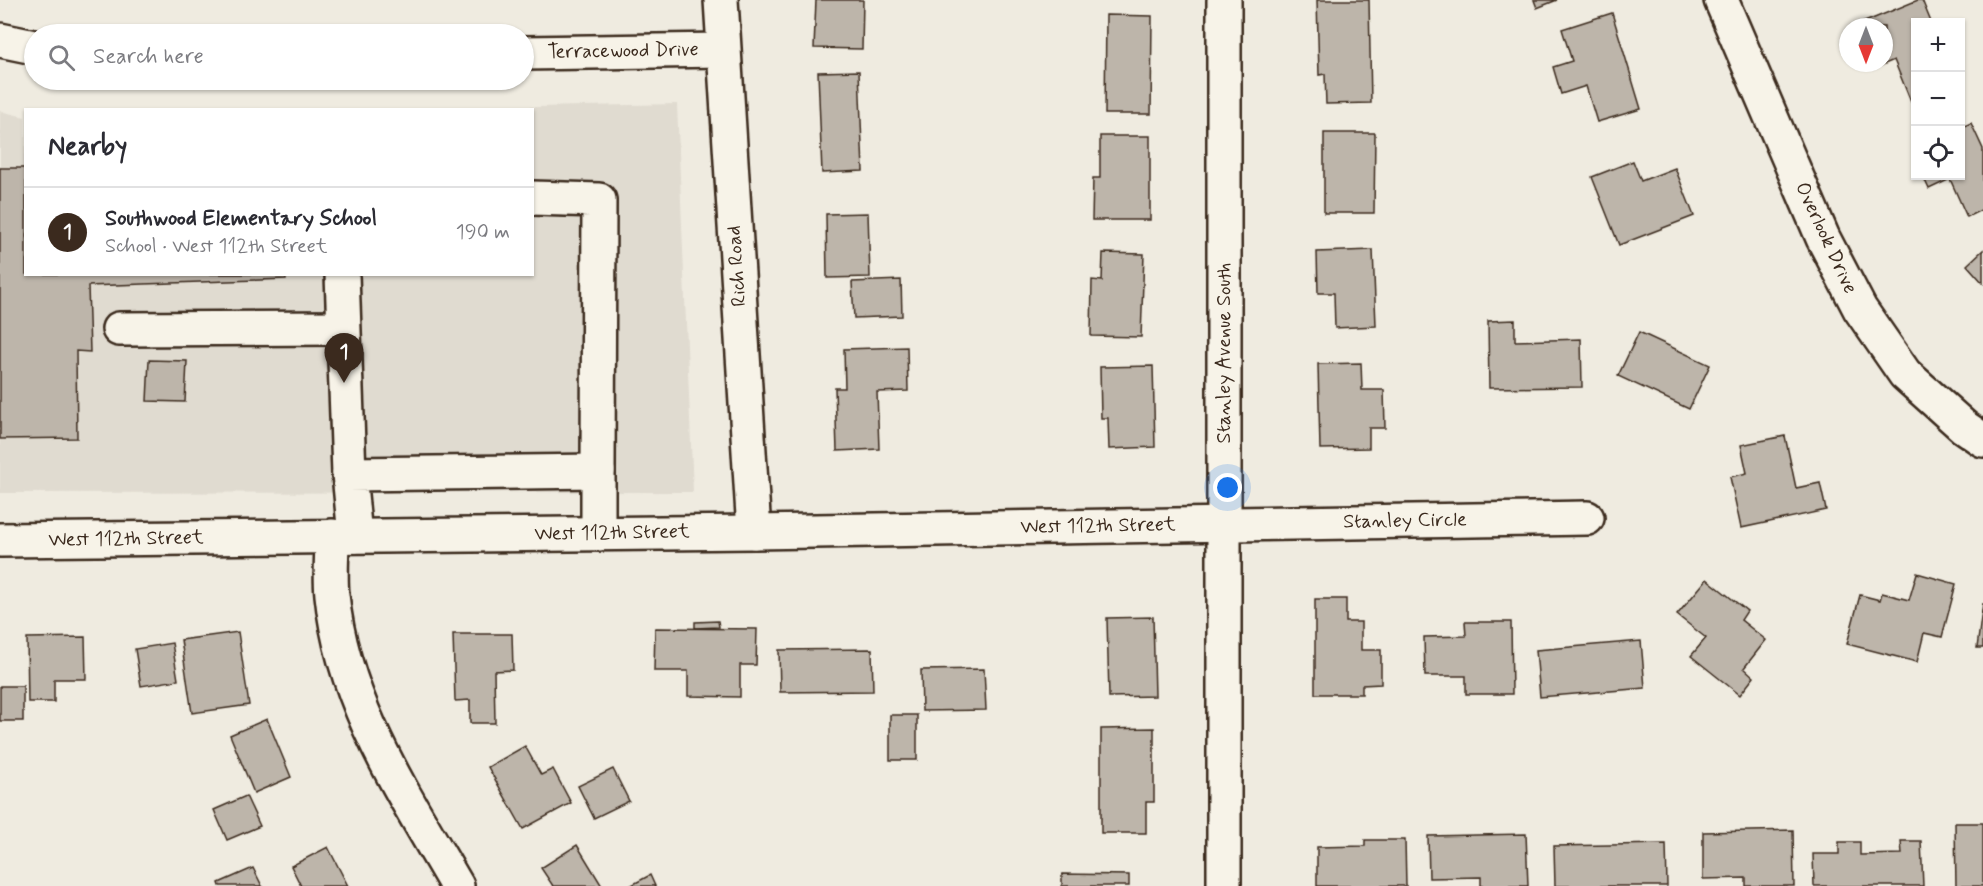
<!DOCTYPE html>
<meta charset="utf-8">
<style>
body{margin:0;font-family:Mynerve,sans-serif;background:#f7f7f7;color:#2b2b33}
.controls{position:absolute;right:18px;top:18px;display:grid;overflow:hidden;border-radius:0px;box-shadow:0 2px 4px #0004}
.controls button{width:54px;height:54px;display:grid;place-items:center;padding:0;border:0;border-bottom:2px solid #e1e1e2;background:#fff;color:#2b2b33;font:30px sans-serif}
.compass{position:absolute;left:1839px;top:18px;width:54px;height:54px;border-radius:50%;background:#fff;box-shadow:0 2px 4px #0004;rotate:180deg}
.you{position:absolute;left:1228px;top:488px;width:21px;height:21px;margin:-15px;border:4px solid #fff;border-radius:50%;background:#1a73e8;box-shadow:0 0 0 9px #1a73e833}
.badge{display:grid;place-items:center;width:39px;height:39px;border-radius:50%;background:#3b2a1e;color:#fff;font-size:20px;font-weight:700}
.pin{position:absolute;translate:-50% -50px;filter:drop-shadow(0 2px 3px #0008)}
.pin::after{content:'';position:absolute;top:32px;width:21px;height:18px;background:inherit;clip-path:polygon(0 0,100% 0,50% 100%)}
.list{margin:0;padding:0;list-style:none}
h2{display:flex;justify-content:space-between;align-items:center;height:78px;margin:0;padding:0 24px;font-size:26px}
h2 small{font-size:20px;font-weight:400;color:#7c7c81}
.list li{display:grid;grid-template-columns:39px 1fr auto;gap:18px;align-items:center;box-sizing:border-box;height:90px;padding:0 24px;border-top:2px solid #e1e1e2}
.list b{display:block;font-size:22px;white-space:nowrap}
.list p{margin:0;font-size:20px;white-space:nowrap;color:#7c7c81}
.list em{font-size:20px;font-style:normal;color:#7c7c81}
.icon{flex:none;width:33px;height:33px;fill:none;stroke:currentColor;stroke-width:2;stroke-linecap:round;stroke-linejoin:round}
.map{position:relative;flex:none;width:1983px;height:886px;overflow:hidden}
.search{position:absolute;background:#fff;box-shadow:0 2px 4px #0004;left:24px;top:24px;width:510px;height:66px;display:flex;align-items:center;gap:15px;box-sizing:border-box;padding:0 21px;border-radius:33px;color:#7c7c81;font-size:22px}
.panel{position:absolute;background:#fff;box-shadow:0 2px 4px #0004;left:24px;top:108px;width:510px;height:168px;border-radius:0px}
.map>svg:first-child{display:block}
.built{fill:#e0dbd0}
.building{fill:#bdb5aa;stroke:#3b2a1e;stroke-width:1.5}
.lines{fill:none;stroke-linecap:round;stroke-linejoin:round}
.minor-casing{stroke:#3b2a1e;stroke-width:38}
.minor{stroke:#f7f3e8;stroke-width:33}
.labels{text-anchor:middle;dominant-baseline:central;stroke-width:5;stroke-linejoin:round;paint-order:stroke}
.street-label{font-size:20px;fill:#3b2a1e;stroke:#f7f3e8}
</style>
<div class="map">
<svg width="1983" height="886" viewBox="0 0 1983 886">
<rect width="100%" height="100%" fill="#efebe0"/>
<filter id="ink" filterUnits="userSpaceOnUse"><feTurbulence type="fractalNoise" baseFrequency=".0167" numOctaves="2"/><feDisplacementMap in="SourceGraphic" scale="12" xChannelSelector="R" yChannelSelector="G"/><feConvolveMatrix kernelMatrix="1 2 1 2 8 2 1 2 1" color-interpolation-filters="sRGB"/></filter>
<g filter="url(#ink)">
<polygon class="built" points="677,104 693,492 0,493 0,111 25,117 26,274 532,274 532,110 442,109"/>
<g class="building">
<polygon points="816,0 863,0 862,49 814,48"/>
<polygon points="1317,0 1369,0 1371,103 1326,104 1325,74 1319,75"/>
<polygon points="1534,0 1557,0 1537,8"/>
<polygon points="1918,0 1922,0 1931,22 1916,22 1916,101 1911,102 1894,60 1873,69 1871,63 1884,63 1884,27 1855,26"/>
<polygon points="1612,13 1641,109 1597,122 1586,86 1561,94 1553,67 1572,61 1562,29"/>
<polygon points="1106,15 1152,16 1151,114 1105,114"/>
<polygon points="859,71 863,171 822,173 818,72"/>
<polygon points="1971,123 1983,149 1983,209 1967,217 1950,179 1929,189 1923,176 1960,176 1960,128"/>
<polygon points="1324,133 1375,133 1374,213 1324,213"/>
<polygon points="1100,136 1150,136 1150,220 1092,220 1093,178 1100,178"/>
<polygon points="1633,161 1641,181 1675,168 1694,216 1619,245 1592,177"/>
<polygon points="0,168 26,168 26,274 286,274 286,279 88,286 90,352 76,351 77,438 0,439"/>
<polygon points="868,213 870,277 827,278 826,214"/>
<polygon points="1373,250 1376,326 1335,328 1334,293 1318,293 1317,252"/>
<polygon points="1983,250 1983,283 1967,265"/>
<polygon points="1103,253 1144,254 1141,337 1091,336 1092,280 1102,281"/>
<polygon points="901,280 902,316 854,318 852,282"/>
<polygon points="1515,320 1515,341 1581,339 1582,387 1489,388 1488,321"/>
<polygon points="1639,332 1710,365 1689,409 1618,376"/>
<polygon points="907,347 908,391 877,392 879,449 837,451 835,388 845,388 844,349"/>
<polygon points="149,360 187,361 185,402 147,401"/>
<polygon points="1361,363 1362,390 1384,390 1385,428 1369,428 1369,448 1320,449 1318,364"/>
<polygon points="1153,366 1155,447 1109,449 1108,418 1101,418 1100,367"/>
<polygon points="1785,436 1796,488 1820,483 1826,510 1741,528 1730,477 1747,473 1741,445"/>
<polygon points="1917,573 1956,584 1942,637 1924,633 1917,662 1847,644 1860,595 1880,600 1882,593 1909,600"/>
<polygon points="1707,579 1747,611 1741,620 1766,640 1744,668 1754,677 1740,695 1691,656 1706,638 1677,615"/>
<polygon points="1315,599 1346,599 1346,622 1361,622 1361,650 1381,650 1381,684 1362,685 1362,694 1315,694"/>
<polygon points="1983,603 1983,648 1977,648"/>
<polygon points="1153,617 1155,696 1109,697 1107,618"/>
<polygon points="718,621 719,627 695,628 695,622"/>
<polygon points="1465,622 1511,622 1512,694 1466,694 1466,676 1425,676 1424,637 1466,636"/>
<polygon points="655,628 757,629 756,665 740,665 740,697 688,696 688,671 654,671"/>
<polygon points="238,632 249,705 192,713 181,640"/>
<polygon points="453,634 512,634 513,670 494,671 495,723 470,723 470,700 455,701"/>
<polygon points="85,637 86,679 54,679 54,702 28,702 27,638"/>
<polygon points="1641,641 1645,688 1540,697 1536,650"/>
<polygon points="172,643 178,680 141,686 135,649"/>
<polygon points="872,649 873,691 780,692 779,650"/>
<polygon points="984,669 986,710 922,711 921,670"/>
<rect x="0" y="686" width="23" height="35"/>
<rect x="890" y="715" width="27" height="45"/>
<polygon points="267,719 291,777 254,793 230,735"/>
<polygon points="1154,728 1154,802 1146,802 1146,833 1101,833 1101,729"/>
<polygon points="525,746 541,775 553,769 571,803 523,829 488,767"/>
<polygon points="613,769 629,801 594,818 578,786"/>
<polygon points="246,796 260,826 227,840 214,810"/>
<polygon points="1955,823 1983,823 1983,886 1956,886"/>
<polygon points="1793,830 1794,886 1746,886 1746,878 1703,879 1703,832"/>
<polygon points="1526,834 1528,886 1481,886 1481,877 1429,878 1428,836"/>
<polygon points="1365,840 1405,840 1406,886 1317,886 1317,847 1365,846"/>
<polygon points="1901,841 1921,841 1923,886 1814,886 1813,854 1839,854 1839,842 1860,842 1860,855 1902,854"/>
<polygon points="1666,844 1667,886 1555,886 1554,846"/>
<polygon points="577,845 602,886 553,886 541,868"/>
<polygon points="328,847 348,886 301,886 291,866"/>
<polygon points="253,868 262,886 220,886 219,883"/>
<polygon points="1062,874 1129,875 1129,886 1062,886"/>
<polygon points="650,875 655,886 630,886"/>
</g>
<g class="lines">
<defs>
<g id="minor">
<polyline points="721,0 754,532"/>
<polyline points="1224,0 1224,886"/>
<polyline points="1721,0 1823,238 1860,309 1905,374 1964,427 1983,440"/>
<polyline points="0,40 34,47"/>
<polyline points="524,53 723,50"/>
<polyline points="532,198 599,200 598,471"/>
<polyline points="342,274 349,474"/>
<polyline points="119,329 343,328"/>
<path d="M332,536c0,20 -2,40 0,59 11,109 72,199 125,291"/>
<polyline points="355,536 349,474 598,471 598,534"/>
<polyline points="0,540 754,532 1587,518"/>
</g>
</defs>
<use href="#minor" class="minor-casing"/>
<use href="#minor" class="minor"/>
</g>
</g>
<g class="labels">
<g class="street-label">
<text transform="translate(623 51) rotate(-1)">Terracewood Drive</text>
<text transform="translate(1826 238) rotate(65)">Overlook Drive</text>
<text transform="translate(737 266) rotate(-94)">Rich Road</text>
<text transform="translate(1224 353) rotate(-90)">Stanley Avenue South</text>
<text transform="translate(1405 521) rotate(-1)">Stanley Circle</text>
<text transform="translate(1098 526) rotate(-1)">West 112th Street</text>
<text transform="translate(612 533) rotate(-1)">West 112th Street</text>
<text transform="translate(126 539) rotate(-1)">West 112th Street</text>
</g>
</g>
</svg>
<div class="controls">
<button>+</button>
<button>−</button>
<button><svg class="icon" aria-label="locate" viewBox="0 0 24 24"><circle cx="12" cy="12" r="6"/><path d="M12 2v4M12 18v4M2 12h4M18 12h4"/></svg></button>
</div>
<svg class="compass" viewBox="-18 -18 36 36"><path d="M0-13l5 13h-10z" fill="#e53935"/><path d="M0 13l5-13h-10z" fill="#7c7c81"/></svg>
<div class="you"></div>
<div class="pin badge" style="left:344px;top:383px">1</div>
<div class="search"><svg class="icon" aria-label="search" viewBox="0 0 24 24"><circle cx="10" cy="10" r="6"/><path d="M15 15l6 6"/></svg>Search here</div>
<section class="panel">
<h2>Nearby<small></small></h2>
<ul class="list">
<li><span class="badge">1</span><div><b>Southwood Elementary School</b><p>School · West 112th Street</p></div><em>190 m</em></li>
</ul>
</section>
</div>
